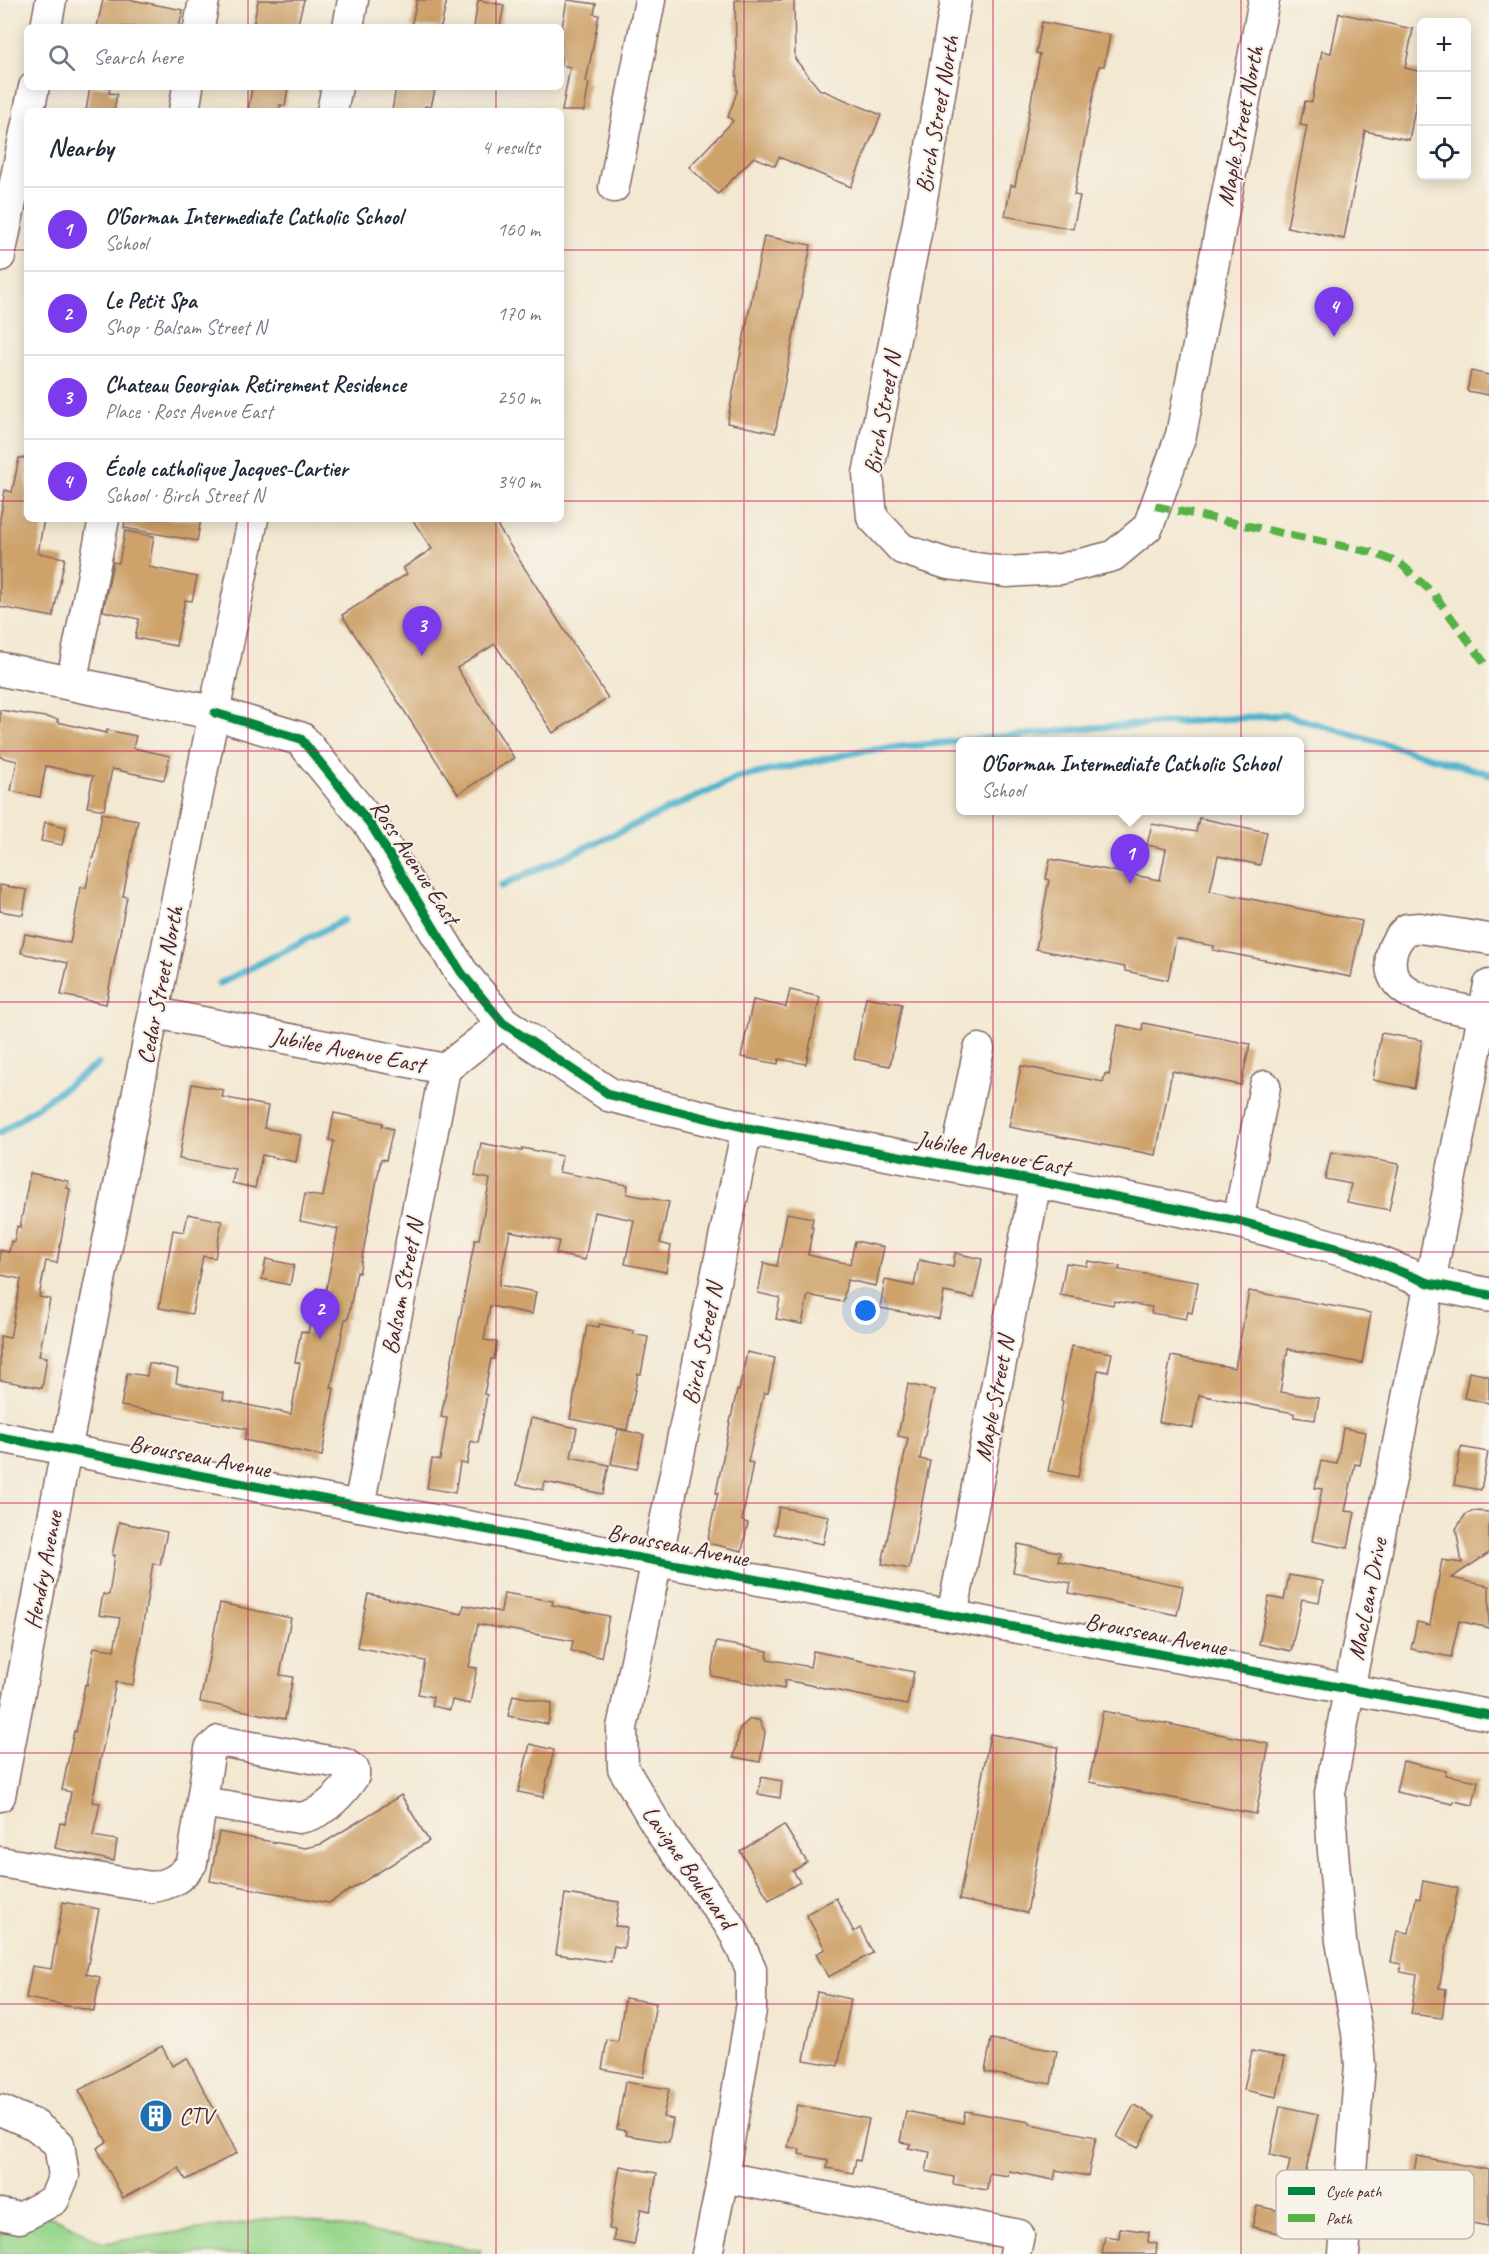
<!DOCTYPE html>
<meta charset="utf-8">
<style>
body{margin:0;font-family:Caveat,sans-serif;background:#f6f6f7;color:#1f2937}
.controls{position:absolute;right:18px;top:18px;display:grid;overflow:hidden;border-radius:9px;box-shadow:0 3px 15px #0003}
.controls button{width:54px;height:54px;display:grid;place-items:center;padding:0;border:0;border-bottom:2px solid #e0e1e3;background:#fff;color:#1f2937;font:30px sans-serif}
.you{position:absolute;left:866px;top:1311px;width:21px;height:21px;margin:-15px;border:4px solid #fff;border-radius:50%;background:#1a73e8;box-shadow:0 0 0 9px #1a73e833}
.badge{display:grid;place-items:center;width:39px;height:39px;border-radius:50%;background:#7c3aed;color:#fff;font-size:20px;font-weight:700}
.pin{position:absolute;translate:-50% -50px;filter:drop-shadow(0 2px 3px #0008)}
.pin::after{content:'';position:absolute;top:32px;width:21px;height:18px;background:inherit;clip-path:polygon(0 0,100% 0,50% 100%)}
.popup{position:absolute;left:956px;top:737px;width:348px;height:78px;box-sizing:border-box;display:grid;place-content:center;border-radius:9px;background:#fff;filter:drop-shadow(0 2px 4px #0005);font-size:20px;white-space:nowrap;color:#747a83}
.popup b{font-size:22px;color:#1f2937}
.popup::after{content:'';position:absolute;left:50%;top:100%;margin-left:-12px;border:12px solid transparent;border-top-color:#fff}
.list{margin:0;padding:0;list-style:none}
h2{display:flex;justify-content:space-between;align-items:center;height:78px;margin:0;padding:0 24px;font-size:26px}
h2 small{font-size:20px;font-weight:400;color:#747a83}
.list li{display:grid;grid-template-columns:39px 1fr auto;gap:18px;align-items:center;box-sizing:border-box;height:84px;padding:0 24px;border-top:2px solid #e0e1e3}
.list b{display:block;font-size:22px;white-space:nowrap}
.list p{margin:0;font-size:20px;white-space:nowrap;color:#747a83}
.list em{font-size:20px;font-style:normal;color:#747a83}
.icon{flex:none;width:33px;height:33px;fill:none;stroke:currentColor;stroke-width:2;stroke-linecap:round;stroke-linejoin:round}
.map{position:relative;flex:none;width:1489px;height:2254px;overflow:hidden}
.search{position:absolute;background:#fff;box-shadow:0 3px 15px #0003;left:24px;top:24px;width:540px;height:66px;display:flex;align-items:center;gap:15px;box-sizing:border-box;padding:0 21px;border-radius:9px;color:#747a83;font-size:22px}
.panel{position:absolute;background:#fff;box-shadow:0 3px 15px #0003;left:24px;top:108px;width:540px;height:414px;border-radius:9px}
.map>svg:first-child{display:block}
.green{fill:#98d78d;stroke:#717b5c;stroke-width:1.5}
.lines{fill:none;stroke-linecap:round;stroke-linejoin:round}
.stream{stroke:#4eb2cd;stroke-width:7}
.building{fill:#cea26a}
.minor-casing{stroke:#856565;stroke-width:33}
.major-casing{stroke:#856565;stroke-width:36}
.minor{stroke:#fff;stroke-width:30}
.major{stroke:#fff;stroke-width:33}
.quiet{stroke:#57b146;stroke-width:8;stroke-dasharray:15 8;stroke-linecap:butt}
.cycleway-casing{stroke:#f7f3e8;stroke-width:13}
.cycleway{stroke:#00873e;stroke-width:9}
.grid{fill:none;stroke:#c2185b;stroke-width:1.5;stroke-opacity:0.55}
.labels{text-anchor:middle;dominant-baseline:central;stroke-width:4.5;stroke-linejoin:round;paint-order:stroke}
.street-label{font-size:24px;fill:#4a1f2b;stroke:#f7f3e8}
.poi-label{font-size:24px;fill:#4a1f2b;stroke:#f7f3e8;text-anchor:start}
.key{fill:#f7f3e8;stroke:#c3b3af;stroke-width:1.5}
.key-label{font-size:16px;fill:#4a1f2b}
</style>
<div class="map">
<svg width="1489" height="2254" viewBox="0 0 1489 2254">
<rect width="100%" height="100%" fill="#f7f3e8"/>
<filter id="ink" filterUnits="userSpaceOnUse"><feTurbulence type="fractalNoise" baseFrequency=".0167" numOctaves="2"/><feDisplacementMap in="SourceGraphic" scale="12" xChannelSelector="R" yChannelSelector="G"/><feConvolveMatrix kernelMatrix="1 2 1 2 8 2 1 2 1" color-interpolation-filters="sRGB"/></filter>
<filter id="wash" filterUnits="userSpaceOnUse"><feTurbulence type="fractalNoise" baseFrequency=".008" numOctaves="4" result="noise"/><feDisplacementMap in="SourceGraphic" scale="24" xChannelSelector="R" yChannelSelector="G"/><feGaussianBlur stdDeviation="1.35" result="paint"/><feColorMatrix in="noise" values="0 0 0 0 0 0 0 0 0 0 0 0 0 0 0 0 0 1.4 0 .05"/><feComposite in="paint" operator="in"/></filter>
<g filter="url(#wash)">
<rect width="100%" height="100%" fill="#f3e8d2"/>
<polygon class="green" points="0,2201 60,2220 103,2243 284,2217 481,2250 480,2254 0,2254"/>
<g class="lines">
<g class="stream">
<polyline points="501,886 737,778 862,751 1101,727 1285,715 1489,774"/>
<polyline points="219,984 344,920"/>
<polyline points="0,1133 98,1064"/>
</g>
</g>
<g id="blocks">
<g class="building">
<polygon points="103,0 132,0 183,10 179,27 97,27"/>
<polygon points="258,0 304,0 297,27 253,27"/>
<polygon points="417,0 447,0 441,27 411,27"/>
<polygon points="478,0 504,5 500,27 474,27"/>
<polygon points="567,0 596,4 594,14 599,15 586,82 589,83 584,111 562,111 570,67 561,65 561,32"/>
<polygon points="735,0 794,0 795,59 819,89 881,115 851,187 779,157 775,166 754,157 718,194 689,167 733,121 728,117 737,92"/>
<polygon points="1339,13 1413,29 1405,68 1422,72 1409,140 1365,131 1344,239 1287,227 1307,126 1300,125 1305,101 1312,102 1322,51 1331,53"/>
<polygon points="1042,22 1110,35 1104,66 1099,66 1074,195 1080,196 1073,229 1005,216 1011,185 1015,186 1040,54 1036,53"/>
<polygon points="90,87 110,87 109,93 117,94 114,111 86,111"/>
<polygon points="252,87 288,87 285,106 280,105 279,111 248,111"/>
<polygon points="396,87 419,87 435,90 431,107 425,106 424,111 392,111"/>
<polygon points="764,236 811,245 775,433 727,423"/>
<polygon points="1471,371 1489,375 1489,395 1467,391"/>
<polygon points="19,458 27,458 27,519 44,519 38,553 65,558 53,617 0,607 0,519 5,490 12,492"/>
<polygon points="125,519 201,519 197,541 124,528"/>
<polygon points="412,519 493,519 608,698 553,733 495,644 457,668 514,758 458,794 342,615 407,574 403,568 432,549"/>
<polygon points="125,531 154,536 149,567 197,577 192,601 185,600 176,646 135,638 139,619 103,611 113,562 119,563"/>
<polygon points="0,710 58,719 57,722 106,733 107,730 136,736 133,748 170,756 164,780 112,769 104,810 87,807 93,776 46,766 40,797 11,791 17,761 0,757"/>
<polygon points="102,813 138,820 123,896 127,897 106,1004 61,995 68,963 21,953 25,934 70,943 81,887 86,888 92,858 94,858"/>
<polygon points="1199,818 1267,832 1260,865 1218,856 1210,891 1362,921 1351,977 1213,950 1214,946 1176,939 1168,980 1125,971 1125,967 1036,949 1049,880 1046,879 1050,859 1160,880 1166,849 1147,845 1152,824 1196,832"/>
<polygon points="45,822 66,827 62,845 41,841"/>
<polygon points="0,885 27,890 23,915 0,911"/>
<polygon points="790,990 820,997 806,1064 779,1059 778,1064 741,1057 753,1000 786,1007"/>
<polygon points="866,997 902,1004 890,1066 854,1059"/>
<polygon points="1143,1023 1250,1044 1241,1085 1172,1071 1156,1155 1009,1127 1021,1066 1103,1082 1105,1074 1109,1075 1118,1025 1142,1030"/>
<polygon points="1381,1033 1422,1040 1414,1088 1373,1080"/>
<polygon points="192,1084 224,1090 222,1097 268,1106 264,1128 301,1135 296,1162 262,1155 255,1188 232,1183 235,1169 179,1159"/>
<polygon points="334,1113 383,1123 382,1126 393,1129 386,1160 381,1159 359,1273 357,1272 348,1319 345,1319 331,1388 334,1388 322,1456 244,1440 247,1429 121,1406 127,1373 147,1376 149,1363 178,1369 176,1383 224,1393 223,1400 291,1414 300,1363 295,1362 301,1331 308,1333 317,1288 326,1290 338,1229 300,1221 305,1194 323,1197 334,1141 329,1140"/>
<polygon points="481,1143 522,1151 522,1148 562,1156 559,1172 628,1185 627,1194 669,1202 660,1243 671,1246 666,1272 625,1264 634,1220 594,1212 585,1260 556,1254 559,1241 510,1231 499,1285 536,1292 532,1314 490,1306 484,1340 497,1342 494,1359 491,1359 484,1394 487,1395 478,1443 471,1441 467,1464 460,1463 455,1493 427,1488 432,1459 440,1460 447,1418 441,1417 475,1239 479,1239 490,1179 475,1176"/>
<polygon points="1331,1152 1399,1164 1389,1210 1347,1202 1351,1184 1325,1179"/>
<polygon points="30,1173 68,1181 67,1188 70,1189 57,1263 46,1261 39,1297 50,1299 39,1356 47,1357 42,1388 0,1380 0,1336 10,1338 21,1279 0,1275 0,1250 9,1252 11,1241 14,1242 17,1226 20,1227"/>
<polygon points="787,1213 813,1218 811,1227 813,1227 808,1255 850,1264 855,1241 884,1247 876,1286 847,1280 843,1302 808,1295 802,1324 776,1319 780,1298 758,1293 764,1263 777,1266"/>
<polygon points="188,1214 222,1221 215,1258 203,1256 192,1314 159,1308 173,1230 184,1232"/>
<polygon points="955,1253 982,1259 974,1298 944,1292 939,1319 880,1308 885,1280 914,1286 919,1260 953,1267"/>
<polygon points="266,1259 294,1265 290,1285 262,1279"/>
<polygon points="1088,1261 1120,1266 1119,1270 1198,1282 1192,1313 1188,1312 1186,1319 1151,1313 1152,1307 1114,1301 1113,1305 1060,1295 1066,1263 1087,1266"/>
<polygon points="1249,1291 1371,1313 1362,1363 1288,1349 1280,1392 1319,1398 1315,1420 1294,1417 1294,1413 1199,1395 1193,1428 1159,1422 1171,1356 1235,1368"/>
<polygon points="599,1324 634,1331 633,1334 648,1337 641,1374 638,1374 627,1430 570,1419 587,1325 599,1327"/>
<polygon points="1071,1346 1112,1353 1108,1372 1098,1370 1078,1477 1048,1471 1063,1402 1061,1401"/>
<polygon points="747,1352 775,1358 768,1393 764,1393 748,1462 753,1463 742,1521 748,1523 742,1551 707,1543 718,1493 716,1493 730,1422 737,1390 739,1391"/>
<polygon points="1469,1372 1489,1376 1489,1403 1464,1398"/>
<polygon points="908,1384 934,1390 920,1459 930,1461 909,1569 882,1564 908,1438 898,1436"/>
<polygon points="531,1418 577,1428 571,1457 609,1465 603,1494 545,1482 543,1490 517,1485"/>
<polygon points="1343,1428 1366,1432 1360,1465 1355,1464 1345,1511 1355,1512 1348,1548 1312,1541 1322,1489 1315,1488 1321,1461 1337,1464"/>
<polygon points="618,1429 644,1435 637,1469 611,1464"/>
<polygon points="1461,1447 1488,1452 1481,1490 1454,1485"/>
<polygon points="779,1507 829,1516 823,1544 774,1534"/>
<polygon points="1473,1511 1489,1512 1489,1553 1451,1578 1489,1586 1489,1628 1459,1621 1451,1657 1411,1649 1417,1622 1430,1625 1442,1560 1462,1563 1456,1529 1465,1515"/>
<polygon points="119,1522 167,1532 160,1565 153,1563 133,1685 116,1682 92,1802 100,1803 93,1836 117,1840 114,1861 55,1848 60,1823 65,1824 71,1792 62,1790 74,1731 76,1732 85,1684 87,1685 94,1647 114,1650 120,1618 99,1615 103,1594 109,1595 115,1555 112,1555"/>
<polygon points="1018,1544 1060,1552 1058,1561 1183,1586 1177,1615 1069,1593 1071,1583 1013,1572"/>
<polygon points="1289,1575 1323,1581 1319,1602 1302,1599 1291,1651 1259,1644 1269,1597 1284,1600"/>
<polygon points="504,1593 553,1601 552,1605 609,1616 601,1657 571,1651 573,1641 478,1624 469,1667 477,1668 470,1704 452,1700 450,1710 432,1706 433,1697 418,1694 425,1661 357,1647 368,1594 462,1614 464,1605 501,1612"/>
<polygon points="220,1603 291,1618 280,1675 293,1677 285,1719 200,1702"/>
<polygon points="716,1642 768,1651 767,1659 810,1667 813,1651 914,1672 907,1705 785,1680 784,1689 711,1676"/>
<polygon points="513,1695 552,1703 548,1724 508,1716"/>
<polygon points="1103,1711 1269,1744 1256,1814 1089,1782"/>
<polygon points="750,1719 759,1720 765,1732 760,1762 734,1757 740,1728"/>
<polygon points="990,1734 1058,1747 1027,1913 959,1900"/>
<polygon points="530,1744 554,1750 543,1797 518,1792"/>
<polygon points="1403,1761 1446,1771 1445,1775 1478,1781 1473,1805 1453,1801 1453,1804 1396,1792"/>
<polygon points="761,1777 782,1781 780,1798 758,1794"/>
<polygon points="401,1795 429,1841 329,1903 210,1881 219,1832 305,1848 322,1844"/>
<polygon points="784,1825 807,1862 793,1871 800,1882 769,1900 740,1851"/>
<polygon points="1423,1881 1458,1888 1439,1988 1446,1989 1442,2018 1411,2014 1417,1975 1400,1972 1401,1964 1391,1962 1397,1931 1409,1933 1416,1898 1420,1899"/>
<polygon points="565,1894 619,1902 615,1926 627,1927 624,1948 614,1946 611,1962 556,1954"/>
<polygon points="836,1898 854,1932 860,1928 873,1953 828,1977 816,1954 825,1949 806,1914"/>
<polygon points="63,1902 99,1909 86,1974 100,1977 94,2011 26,1998 32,1966 51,1969"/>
<polygon points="817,1992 851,1999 838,2066 804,2060"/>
<polygon points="625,1998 656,2003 643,2077 602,2069 607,2040 618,2042"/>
<polygon points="991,2039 1057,2051 1051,2084 985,2072"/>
<polygon points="162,2046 172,2066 187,2058 237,2153 186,2180 179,2168 123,2198 97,2148 107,2142 79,2090"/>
<polygon points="1252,2051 1285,2057 1277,2097 1244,2090"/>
<polygon points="625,2082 669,2089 663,2117 673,2119 669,2142 626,2135 626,2131 617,2129"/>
<polygon points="797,2105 869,2119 860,2161 856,2160 853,2173 827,2168 828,2160 799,2154 800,2149 788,2147"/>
<polygon points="1134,2105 1155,2117 1138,2148 1117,2137"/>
<polygon points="1280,2106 1318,2114 1304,2180 1320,2183 1311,2226 1281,2220 1278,2233 1252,2227 1257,2206 1280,2211 1290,2160 1270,2155"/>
<polygon points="906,2111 963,2123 965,2111 1030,2122 1030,2124 1096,2137 1088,2176 1056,2170 1054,2180 1009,2171 1008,2176 989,2173 987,2190 953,2184 954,2177 926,2171 930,2152 908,2148 911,2144 900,2142"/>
<polygon points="1417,2156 1489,2170 1489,2226 1406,2211"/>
<polygon points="620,2166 657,2173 650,2211 641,2209 634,2245 613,2241 615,2230 609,2229"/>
<polygon points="1120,2228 1149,2232 1148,2242 1157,2244 1156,2254 1102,2254 1105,2236 1119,2238"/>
</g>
</g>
</g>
<g filter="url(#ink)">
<use href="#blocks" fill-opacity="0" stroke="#856565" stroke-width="1.5"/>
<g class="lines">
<defs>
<g id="minor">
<polyline points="956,0 917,228 868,474 872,517 902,549 948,564 1006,572 1061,569 1113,556 1148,527 1181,435 1264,0"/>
<polyline points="46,27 51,0"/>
<polyline points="199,27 204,0"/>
<polyline points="348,27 353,0"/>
<polyline points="29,111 34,87"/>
<polyline points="184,111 188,87"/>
<polyline points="332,111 337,87"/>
<polyline points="614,187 650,0"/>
<polyline points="0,256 27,123"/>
<polyline points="71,684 104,519"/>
<polyline points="155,1013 445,1069 503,1023"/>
<path d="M1484,1014c-29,-7 -91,-12 -93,-48 -2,-15 5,-27 16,-37l13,-1 69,11"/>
<polyline points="954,1166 979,1049"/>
<polyline points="1238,1221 1265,1086"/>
<polyline points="0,1437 359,1506 1489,1715"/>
<polyline points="359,1506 445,1069"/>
<polyline points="952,1616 1036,1181"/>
<polyline points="0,1796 66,1450 253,519"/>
<path d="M0,1862l151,25c19,-2 30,-9 41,-24l18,-114 9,-8 126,23 9,6v6c-13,19 -32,39 -55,42l-97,-16"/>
<polyline points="0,2110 35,2125 59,2144 64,2176 54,2200 20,2218 0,2214"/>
<polyline points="723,2177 1019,2235 1015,2254"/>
<polyline points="707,2254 723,2177 751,2010 751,1969 732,1928 664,1837 623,1768 622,1728 747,1128"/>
<polyline points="1344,2254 1360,2065 1357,2033 1341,1941 1332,1840 1330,1793 1349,1690 1489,985"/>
</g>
<polyline id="major" points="0,669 215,713 301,739 371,825 461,972 503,1023 610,1095 747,1128 1036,1181 1238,1221 1351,1252 1429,1283 1489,1295"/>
</defs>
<use href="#minor" class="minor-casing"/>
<use href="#major" class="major-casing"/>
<use href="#minor" class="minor"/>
<use href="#major" class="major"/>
<polyline class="quiet" points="1155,506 1371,552 1401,564 1434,594 1489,669"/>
<defs>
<g id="cycleway">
<polyline points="215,713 301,739 371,825 461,972 503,1023 610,1095 747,1128 1036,1181 1238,1221 1351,1252 1429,1283 1489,1295"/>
<polyline points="0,1437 359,1506 1489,1715"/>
</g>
</defs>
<use href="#cycleway" class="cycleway-casing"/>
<use href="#cycleway" class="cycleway"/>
</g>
</g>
<path class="grid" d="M248,0v27M496,0v27M744,0v2254M993,0v2254M1241,0v2254M248,87v24M496,87v24M0,250h27M561,250h928M0,501h27M561,501h928M248,519v1735M496,519v1735M0,751h1489M0,1002h1489M0,1252h1489M0,1503h1489M0,1753h1489M0,2004h1489"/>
<defs>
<symbol id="building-disc" viewBox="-11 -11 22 22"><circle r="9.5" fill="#1f6fb2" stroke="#f7f3e8"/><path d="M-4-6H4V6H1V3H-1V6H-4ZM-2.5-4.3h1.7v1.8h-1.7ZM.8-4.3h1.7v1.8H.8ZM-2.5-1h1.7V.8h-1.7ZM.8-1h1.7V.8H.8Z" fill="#fff"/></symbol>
</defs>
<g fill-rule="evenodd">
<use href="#building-disc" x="137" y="2097" width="38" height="38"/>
</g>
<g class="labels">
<g class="street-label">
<text transform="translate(937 114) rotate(-80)">Birch Street North</text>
<text transform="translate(1240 126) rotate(-79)">Maple Street North</text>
<text transform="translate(882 413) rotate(-80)">Birch Street N</text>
<text transform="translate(415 862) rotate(57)">Ross Avenue East</text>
<text transform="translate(160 985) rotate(-79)">Cedar Street North</text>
<text transform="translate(348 1050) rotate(11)">Jubilee Avenue East</text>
<text transform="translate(993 1153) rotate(11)">Jubilee Avenue East</text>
<text transform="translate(402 1287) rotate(-79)">Balsam Street N</text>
<text transform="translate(702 1344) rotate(-78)">Birch Street N</text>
<text transform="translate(994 1399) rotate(-79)">Maple Street N</text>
<text transform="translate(200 1456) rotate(11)">Brousseau Avenue</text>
<text transform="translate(678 1545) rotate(11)">Brousseau Avenue</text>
<text transform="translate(43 1570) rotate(-79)">Hendry Avenue</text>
<text transform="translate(1367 1599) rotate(-79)">MacLean Drive</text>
<text transform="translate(1156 1634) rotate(11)">Brousseau Avenue</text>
<text transform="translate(689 1867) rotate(55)">Lavigne Boulevard</text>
</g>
<g class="poi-label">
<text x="179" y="2116">CTV</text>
</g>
</g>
<rect x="1276" y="2170" width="198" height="69" rx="9" class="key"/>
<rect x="1288" y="2187" width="27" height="8" fill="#00873e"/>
<rect x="1288" y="2214" width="27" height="8" fill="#57b146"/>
<g class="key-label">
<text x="1326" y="2197">Cycle path</text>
<text x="1326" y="2224">Path</text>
</g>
</svg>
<div class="controls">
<button>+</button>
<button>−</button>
<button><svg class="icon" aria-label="locate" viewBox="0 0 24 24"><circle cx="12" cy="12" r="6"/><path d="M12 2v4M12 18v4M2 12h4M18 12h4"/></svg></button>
</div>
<div class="you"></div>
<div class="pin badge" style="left:1130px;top:884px">1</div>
<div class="popup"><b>O'Gorman Intermediate Catholic School</b>School</div>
<div class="pin badge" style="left:320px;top:1339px">2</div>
<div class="pin badge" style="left:422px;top:656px">3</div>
<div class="pin badge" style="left:1334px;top:337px">4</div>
<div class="search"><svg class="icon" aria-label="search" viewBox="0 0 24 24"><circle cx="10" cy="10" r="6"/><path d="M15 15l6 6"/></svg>Search here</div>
<section class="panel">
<h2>Nearby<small>4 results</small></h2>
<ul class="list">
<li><span class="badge">1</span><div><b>O'Gorman Intermediate Catholic School</b><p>School</p></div><em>160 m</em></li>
<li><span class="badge">2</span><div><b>Le Petit Spa</b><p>Shop · Balsam Street N</p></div><em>170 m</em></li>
<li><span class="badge">3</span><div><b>Chateau Georgian Retirement Residence</b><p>Place · Ross Avenue East</p></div><em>250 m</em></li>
<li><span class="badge">4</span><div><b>École catholique Jacques-Cartier</b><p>School · Birch Street N</p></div><em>340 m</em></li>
</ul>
</section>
</div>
